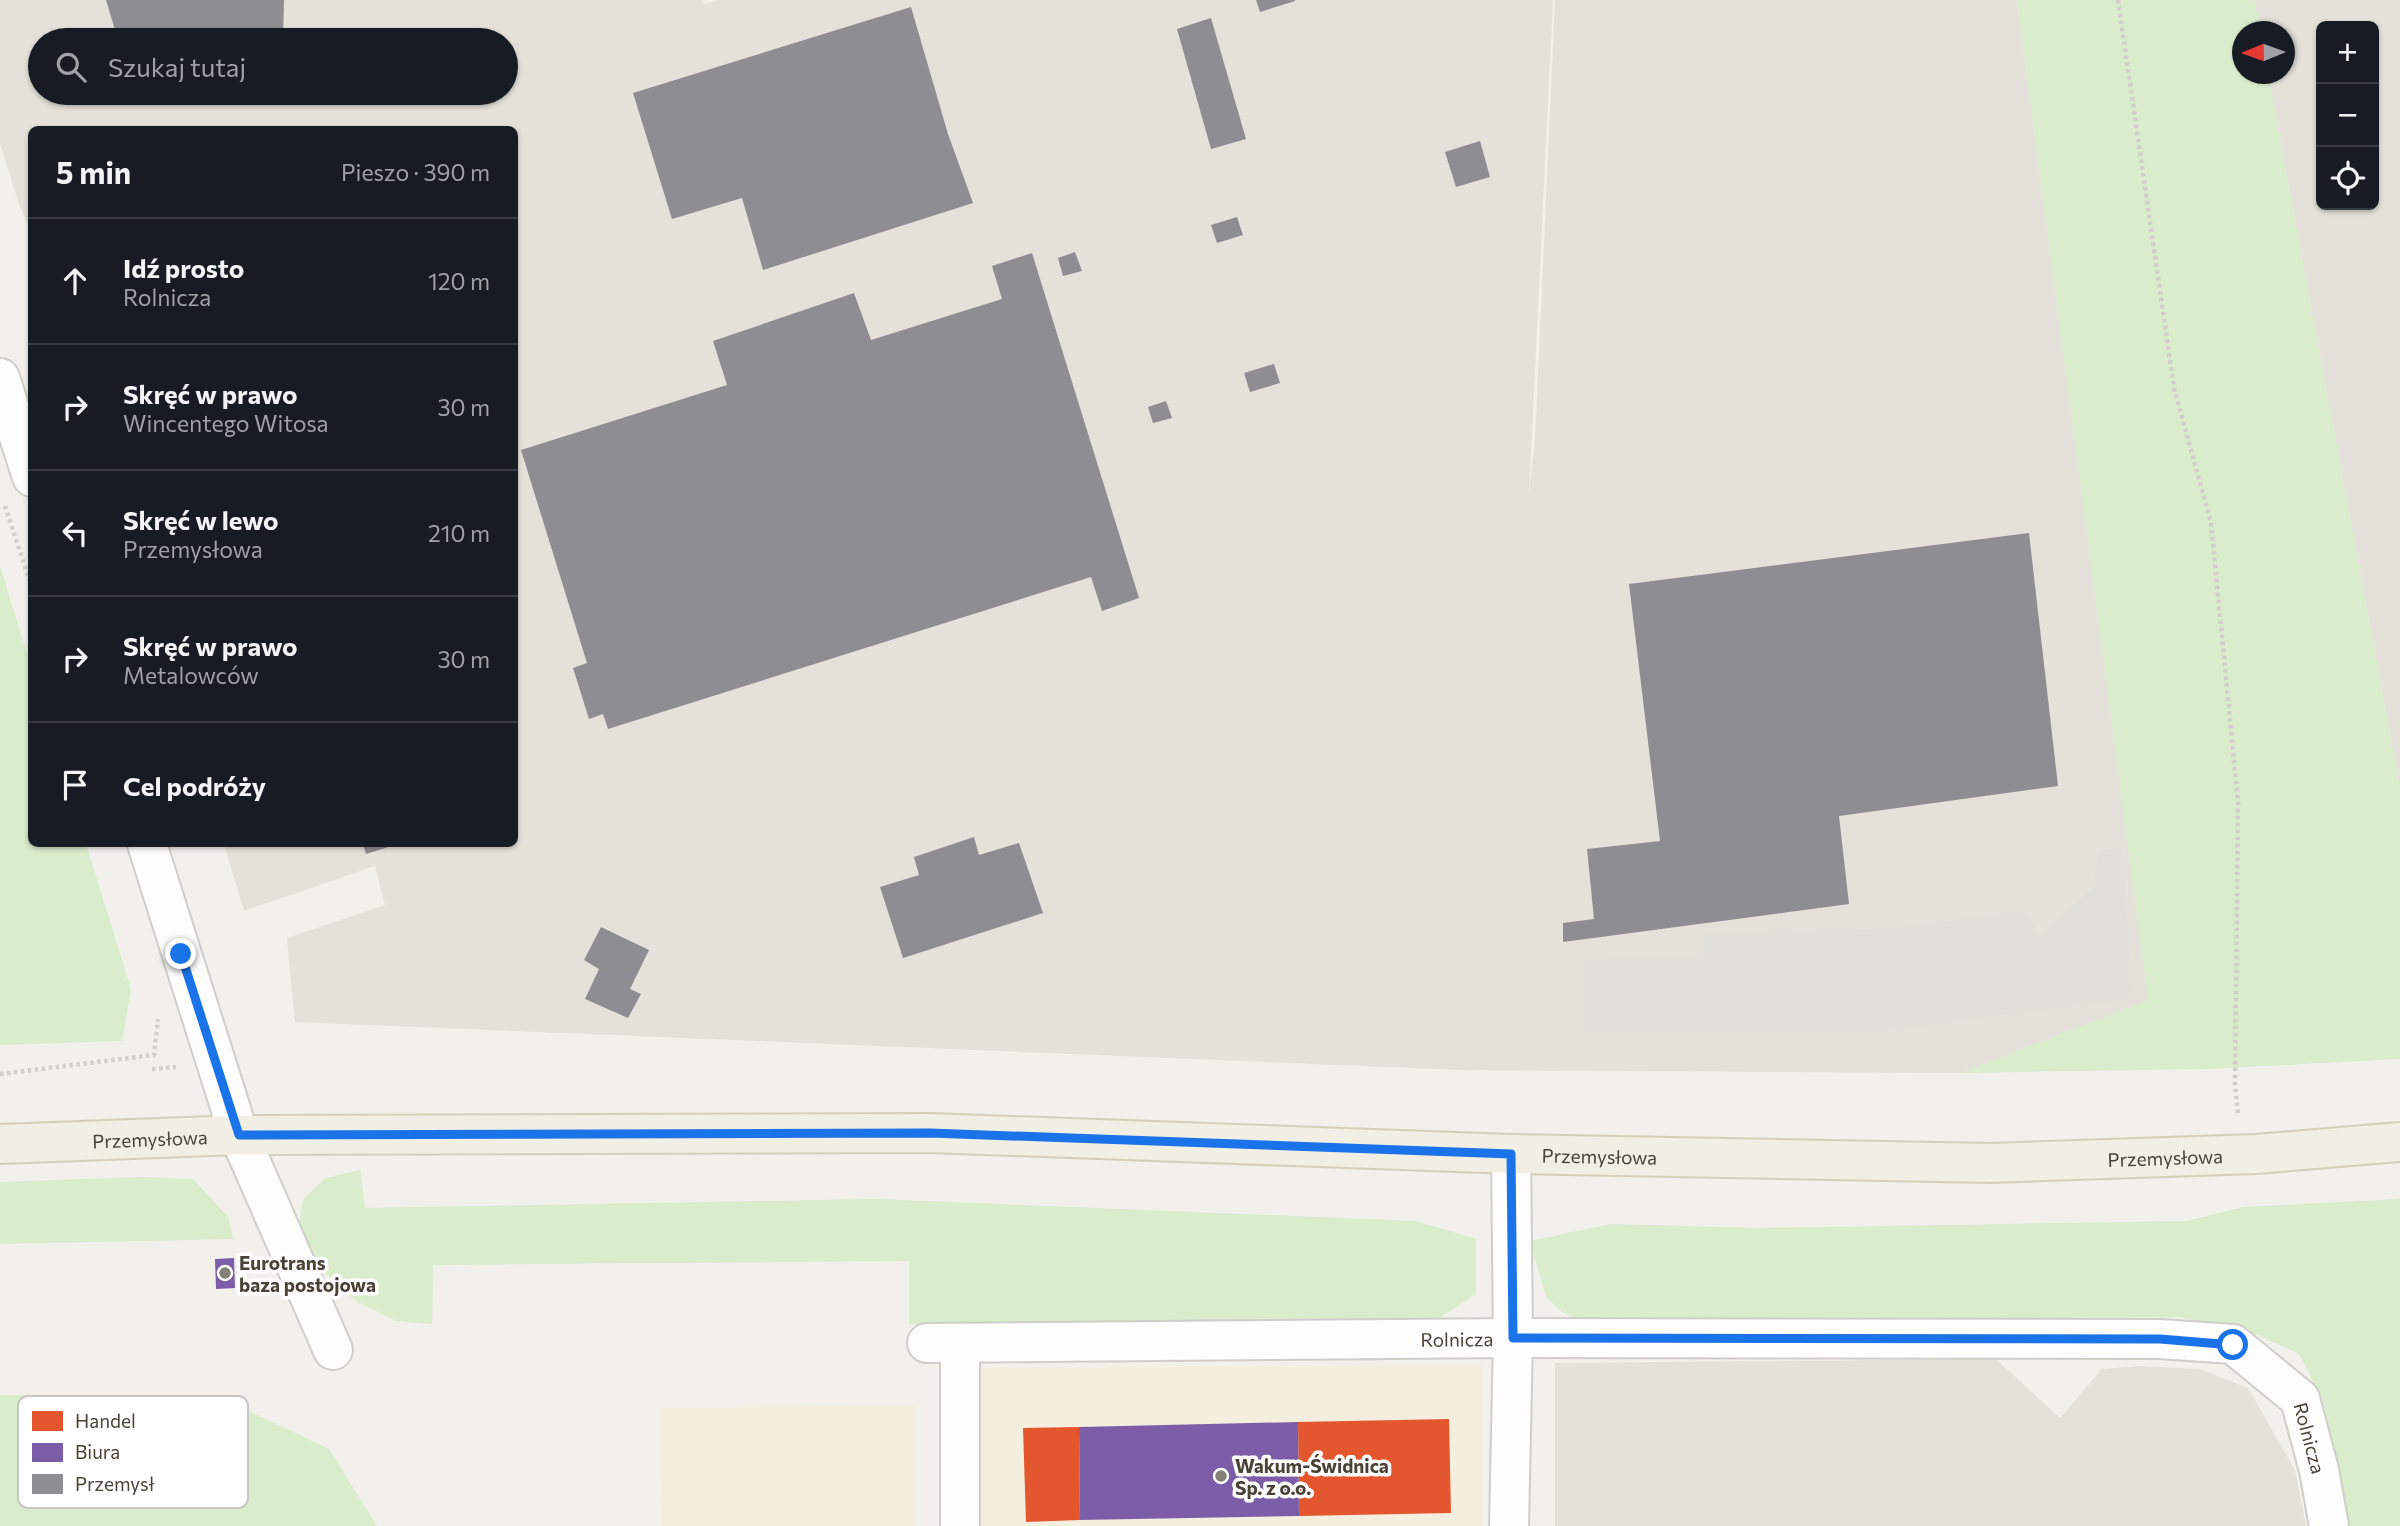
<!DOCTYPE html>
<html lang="pl">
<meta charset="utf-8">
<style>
body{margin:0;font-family:Commissioner,sans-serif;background:#242831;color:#f1f3f6}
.controls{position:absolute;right:21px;top:21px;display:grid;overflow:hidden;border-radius:10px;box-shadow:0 2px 5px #0004}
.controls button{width:63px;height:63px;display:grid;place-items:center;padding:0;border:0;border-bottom:2px solid #363941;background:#171b24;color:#f1f3f6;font:35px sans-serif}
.compass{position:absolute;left:2232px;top:21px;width:63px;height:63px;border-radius:50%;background:#171b24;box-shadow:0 2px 5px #0004;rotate:269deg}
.stop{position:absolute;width:21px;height:21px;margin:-16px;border:5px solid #1a73e8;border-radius:50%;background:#fff}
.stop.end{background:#1a73e8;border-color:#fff;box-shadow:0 2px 7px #0008}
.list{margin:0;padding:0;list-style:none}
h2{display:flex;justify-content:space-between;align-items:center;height:91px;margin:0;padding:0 28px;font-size:30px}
h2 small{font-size:23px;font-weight:400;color:#9ea1a6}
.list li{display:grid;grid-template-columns:46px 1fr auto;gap:21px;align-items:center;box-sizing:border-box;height:126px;padding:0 28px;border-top:2px solid #363941}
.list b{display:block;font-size:26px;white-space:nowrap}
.list p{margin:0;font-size:23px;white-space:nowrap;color:#9ea1a6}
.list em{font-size:23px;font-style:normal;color:#9ea1a6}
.icon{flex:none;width:38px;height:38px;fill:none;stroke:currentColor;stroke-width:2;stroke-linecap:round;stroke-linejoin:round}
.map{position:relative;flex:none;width:2400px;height:1526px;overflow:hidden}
.search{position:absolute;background:#171b24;box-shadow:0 2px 5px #0004;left:28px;top:28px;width:490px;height:77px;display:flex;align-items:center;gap:18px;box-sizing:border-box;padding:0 24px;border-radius:38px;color:#9ea1a6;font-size:26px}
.panel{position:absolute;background:#171b24;box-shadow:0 2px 5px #0004;left:28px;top:126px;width:490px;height:721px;border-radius:10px}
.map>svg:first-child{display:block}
.commercial{fill:#f4eede}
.industrial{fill:#e3e1da;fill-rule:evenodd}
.green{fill:#d9eccb}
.parking{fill:#e0dfda}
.shops{fill:#e4572e}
.offices{fill:#7b5ea7}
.industry{fill:#8d8d92}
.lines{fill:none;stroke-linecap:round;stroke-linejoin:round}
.minor-casing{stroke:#cfcec8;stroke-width:42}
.major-casing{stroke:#d4d0b8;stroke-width:42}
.path{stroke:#d2cfcb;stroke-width:4.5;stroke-dasharray:3.5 3.5;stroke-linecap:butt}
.minor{stroke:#fdfdfc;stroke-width:38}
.major{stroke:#f1efe4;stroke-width:38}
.route{stroke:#1a73e8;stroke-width:9}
.poi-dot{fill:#838075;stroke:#fff;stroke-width:2.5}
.labels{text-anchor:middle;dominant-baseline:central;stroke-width:7;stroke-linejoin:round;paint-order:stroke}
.street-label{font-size:19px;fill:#484336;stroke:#fff}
.poi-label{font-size:19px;font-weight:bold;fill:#484336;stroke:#fff;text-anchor:start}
.key{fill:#fff;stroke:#c8c7c3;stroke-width:2}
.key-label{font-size:19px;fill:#484336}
</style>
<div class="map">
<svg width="2400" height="1526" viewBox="0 0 2400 1526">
<rect width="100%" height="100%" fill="#f1f0eb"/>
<g class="commercial">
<polygon points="1482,1365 1482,1526 979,1526 980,1368"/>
<polygon points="915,1406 916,1526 662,1526 661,1408"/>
</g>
<g class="industrial">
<path d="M0,0h702l2,4 14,-4h835l-24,493 6,-53 20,-440h462l132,1001 -188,72 -500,-3 -1166,-48 -8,-84 98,-33 -10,-39 -131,45 -20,-67h290v-714h-482l-1,100 -12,-25 -19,-62zM40,40h466v53h-466z"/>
<path d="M2254,0h146v788l-132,-714h16v-42l-24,-1zM2321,26h53v179h-53z"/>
<polygon points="1996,1359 2060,1418 2102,1369 2140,1366 2200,1369 2248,1388 2295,1470 2306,1526 1555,1526 1555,1363"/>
</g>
<g class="green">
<polygon points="2017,0 2254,0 2260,31 2242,32 2242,74 2268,74 2400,788 2400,1059 2206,1069 1961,1073 2148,1000"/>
<polygon points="0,566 31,667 32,844 86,844 131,989 122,1041 0,1045"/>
<polygon points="360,1170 365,1208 876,1199 1416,1221 1476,1239 1476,1294 1436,1320 909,1324 909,1261 433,1265 432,1324 396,1321 356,1301 316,1264 299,1227 303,1200 325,1178"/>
<polygon points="141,1177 193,1179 229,1218 233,1239 0,1244 0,1182"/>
<polygon points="2400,1199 2400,1526 2348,1526 2324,1403 2299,1354 2258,1335 2234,1328 2179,1317 1585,1322 1562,1312 1546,1297 1530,1241 1611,1224 1756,1228 2186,1221 2243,1207"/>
<polygon points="0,1395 78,1397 215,1395 329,1449 377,1526 0,1526"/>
</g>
<polygon class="parking" points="2122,848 2133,998 1885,1030 1583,1030 1583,960 1703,957 1705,934 1894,928 2025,911 2040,937 2091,889 2099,850"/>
<g class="shops">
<polygon points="1449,1419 1451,1513 1299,1516 1298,1422"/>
<polygon points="1079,1427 1080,1520 1026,1522 1023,1428"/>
</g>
<g class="offices">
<polygon points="234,1258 235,1288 216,1289 215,1259"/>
<polygon points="1298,1422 1299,1516 1080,1520 1079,1427"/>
</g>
<g class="industry">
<polygon points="106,0 284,0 283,40 118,40"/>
<polygon points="1256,0 1295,0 1295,1 1260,12"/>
<polygon points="911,7 948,134 973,203 763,270 742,198 672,219 633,93"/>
<polygon points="1211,18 1246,139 1211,149 1177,29"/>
<polygon points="1480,141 1490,177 1456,187 1445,152"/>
<polygon points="1237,217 1243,235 1217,243 1211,225"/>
<polygon points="1075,252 1082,271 1063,276 1058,258"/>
<polygon points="1032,253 1139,598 1102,611 1091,577 608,729 603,714 589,719 573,668 587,663 521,450 727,385 713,341 854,293 871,340 1002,299 992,266"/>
<polygon points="1274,364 1280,383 1250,392 1244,373"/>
<polygon points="1166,401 1172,418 1153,423 1148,407"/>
<polygon points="2029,533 2058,786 1839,816 1849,904 1563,942 1563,923 1594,919 1587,849 1660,841 1629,584"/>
<polygon points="974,837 979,855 1019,843 1043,913 903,958 880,887 919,875 914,857"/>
<polygon points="363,844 398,844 366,854"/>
<polygon points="601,927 649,950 630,989 641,994 628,1018 585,999 599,969 584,960"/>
</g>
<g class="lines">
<defs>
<g id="minor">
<polyline points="0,378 32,477"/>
<polyline points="147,844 239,1135 333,1350"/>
<path id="s1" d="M927,1343l586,-5 647,1 73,5 67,55 19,71 10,56"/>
<polyline points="960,1526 960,1343"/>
<polyline points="1509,1526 1513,1338 1511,1154"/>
</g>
<g id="major">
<path id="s2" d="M0,1144l239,-9 691,-2 581,21 480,9 265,-9 144,-12"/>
</g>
</defs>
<use href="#minor" class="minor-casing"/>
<use href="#major" class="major-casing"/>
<g class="path">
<polyline points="2118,0 2174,388 2211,523 2238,802 2235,1084 2238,1115"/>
<polyline points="5,506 32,588"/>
<polyline points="152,1069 176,1067"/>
<polyline points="0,1074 154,1055 158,1019"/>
</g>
<use href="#minor" class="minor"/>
<use href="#major" class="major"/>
</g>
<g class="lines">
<polyline class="route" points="181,954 239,1135 930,1133 1511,1154 1513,1338 2160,1339 2233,1345"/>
</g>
<g class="poi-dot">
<circle cx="225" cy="1273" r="7"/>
<circle cx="1221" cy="1476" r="7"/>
</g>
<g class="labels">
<g class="street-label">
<text stroke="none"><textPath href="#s2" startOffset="150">Przemysłowa</textPath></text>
<text stroke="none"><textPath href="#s2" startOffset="1600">Przemysłowa</textPath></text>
<text stroke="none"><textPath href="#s2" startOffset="2166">Przemysłowa</textPath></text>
<text stroke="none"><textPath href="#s1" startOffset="530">Rolnicza</textPath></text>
<text stroke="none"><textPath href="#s1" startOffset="1433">Rolnicza</textPath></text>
</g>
<g class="poi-label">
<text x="239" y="1262">Eurotrans<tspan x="239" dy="22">baza postojowa</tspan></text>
<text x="1235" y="1465">Wakum-Świdnica<tspan x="1235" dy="22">Sp. z o.o.</tspan></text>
</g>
</g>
<rect x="18" y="1396" width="230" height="112" rx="10" class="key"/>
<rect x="32" y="1411" width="31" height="20" fill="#e4572e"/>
<rect x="32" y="1443" width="31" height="19" fill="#7b5ea7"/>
<rect x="32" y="1474" width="31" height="20" fill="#8d8d92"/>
<g class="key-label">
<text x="75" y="1428">Handel</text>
<text x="75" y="1459">Biura</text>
<text x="75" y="1491">Przemysł</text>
</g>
</svg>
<div class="controls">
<button>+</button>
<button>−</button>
<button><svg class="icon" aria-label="locate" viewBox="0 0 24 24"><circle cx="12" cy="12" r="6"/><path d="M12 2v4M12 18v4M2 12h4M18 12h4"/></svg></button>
</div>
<svg class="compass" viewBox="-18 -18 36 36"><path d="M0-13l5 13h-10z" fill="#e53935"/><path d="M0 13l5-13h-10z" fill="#9ea1a6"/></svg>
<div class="stop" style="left:2233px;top:1345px"></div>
<div class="stop end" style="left:181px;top:954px"></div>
<div class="search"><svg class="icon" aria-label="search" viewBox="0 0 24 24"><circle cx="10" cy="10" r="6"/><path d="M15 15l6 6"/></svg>Szukaj tutaj</div>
<section class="panel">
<h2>5 min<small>Pieszo · 390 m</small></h2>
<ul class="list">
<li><svg class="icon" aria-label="ahead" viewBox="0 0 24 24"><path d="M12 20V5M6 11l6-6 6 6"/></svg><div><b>Idź prosto</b><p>Rolnicza</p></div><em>120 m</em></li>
<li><svg class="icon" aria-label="right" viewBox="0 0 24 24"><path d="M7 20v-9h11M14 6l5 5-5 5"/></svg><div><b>Skręć w prawo</b><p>Wincentego Witosa</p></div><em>30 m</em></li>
<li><svg class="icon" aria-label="left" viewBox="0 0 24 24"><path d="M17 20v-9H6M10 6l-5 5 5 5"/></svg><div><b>Skręć w lewo</b><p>Przemysłowa</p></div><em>210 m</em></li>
<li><svg class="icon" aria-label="right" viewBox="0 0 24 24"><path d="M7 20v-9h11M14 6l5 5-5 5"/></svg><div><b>Skręć w prawo</b><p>Metalowców</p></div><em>30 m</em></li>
<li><svg class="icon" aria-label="arrive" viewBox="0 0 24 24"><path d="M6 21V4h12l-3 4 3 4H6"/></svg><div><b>Cel podróży</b></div></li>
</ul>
</section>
</div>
